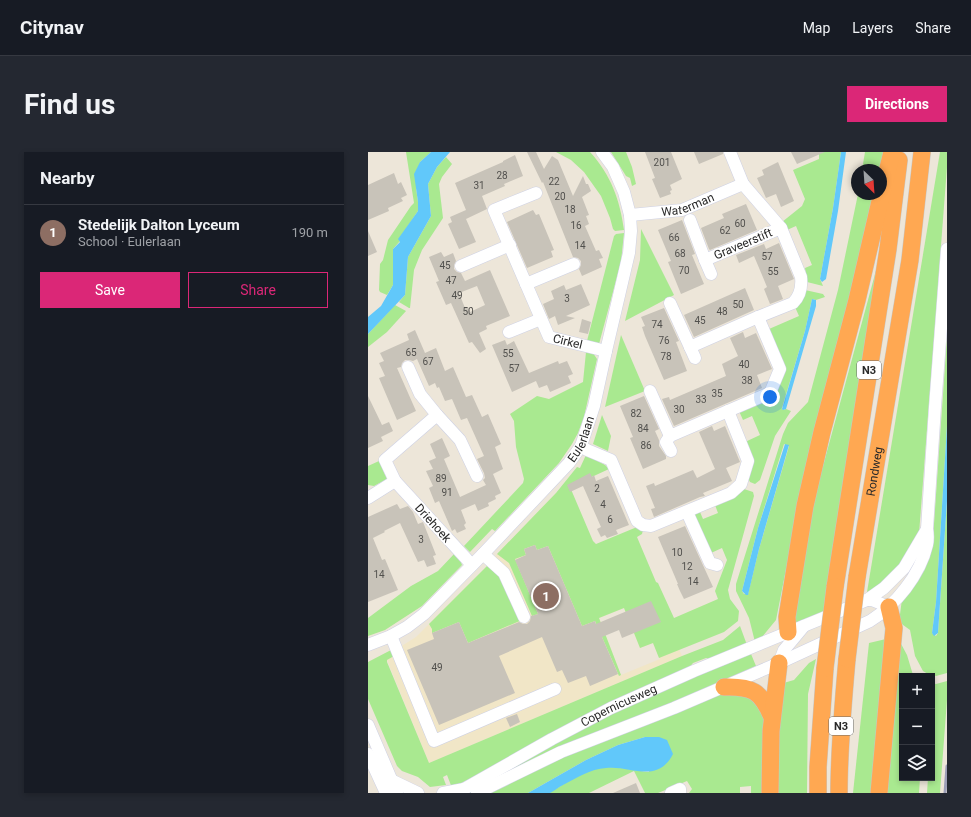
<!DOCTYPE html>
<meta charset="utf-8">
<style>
body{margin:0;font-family:Roboto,sans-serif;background:#242831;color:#f1f3f6}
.controls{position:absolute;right:12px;bottom:12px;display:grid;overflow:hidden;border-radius:0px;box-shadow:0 2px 6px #0003}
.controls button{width:36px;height:36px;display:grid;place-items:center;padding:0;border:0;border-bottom:1px solid #363941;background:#171b24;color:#f1f3f6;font:20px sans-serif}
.compass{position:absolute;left:483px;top:12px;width:36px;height:36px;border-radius:50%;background:#171b24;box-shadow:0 2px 6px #0003;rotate:155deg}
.you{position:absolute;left:402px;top:245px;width:14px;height:14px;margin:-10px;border:3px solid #fff;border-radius:50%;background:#1a73e8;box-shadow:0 0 0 6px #1a73e833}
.badge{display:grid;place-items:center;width:26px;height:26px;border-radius:50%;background:#db2777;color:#fff;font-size:13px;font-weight:700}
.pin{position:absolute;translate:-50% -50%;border:2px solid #fff;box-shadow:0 1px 4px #0006}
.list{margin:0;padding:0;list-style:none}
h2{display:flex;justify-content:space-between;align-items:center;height:52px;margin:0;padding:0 16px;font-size:17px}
h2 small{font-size:13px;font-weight:400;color:#9ea1a6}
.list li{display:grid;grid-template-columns:26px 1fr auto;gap:12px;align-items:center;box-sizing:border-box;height:56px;padding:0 16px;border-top:1px solid #363941}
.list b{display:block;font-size:15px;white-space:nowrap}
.list p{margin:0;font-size:13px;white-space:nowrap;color:#9ea1a6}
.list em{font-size:13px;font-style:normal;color:#9ea1a6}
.actions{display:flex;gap:8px;padding:12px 16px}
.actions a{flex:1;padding:9px 0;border:1px solid #db2777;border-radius:0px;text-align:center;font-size:14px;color:#db2777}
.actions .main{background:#db2777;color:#fff}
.icon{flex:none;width:22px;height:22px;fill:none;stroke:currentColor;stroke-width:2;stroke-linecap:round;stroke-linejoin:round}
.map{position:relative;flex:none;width:579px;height:641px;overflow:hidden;border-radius:0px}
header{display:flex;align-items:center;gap:24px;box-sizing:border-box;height:56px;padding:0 20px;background:#171b24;border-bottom:1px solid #363941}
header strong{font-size:19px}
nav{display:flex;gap:22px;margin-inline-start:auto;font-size:14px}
.intro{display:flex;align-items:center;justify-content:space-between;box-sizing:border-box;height:96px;padding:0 24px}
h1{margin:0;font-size:28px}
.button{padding:10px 18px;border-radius:0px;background:#db2777;color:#fff;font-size:14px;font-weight:700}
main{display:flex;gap:24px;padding:0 24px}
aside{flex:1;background:#171b24;border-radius:0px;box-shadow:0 2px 6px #0003}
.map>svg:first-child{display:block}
.education{fill:#f1e6c7;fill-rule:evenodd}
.green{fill:#a9e990;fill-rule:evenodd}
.water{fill:#61c8fa}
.building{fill:#c8c3b9;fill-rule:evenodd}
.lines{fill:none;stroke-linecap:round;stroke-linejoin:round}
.minor-casing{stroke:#ced1e4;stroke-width:13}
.highway-casing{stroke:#c7c7c7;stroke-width:18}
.minor{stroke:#fff;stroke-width:12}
.highway{stroke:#ffa852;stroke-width:17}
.rail{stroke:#9c9eb6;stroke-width:3}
.highway-bridge-casing{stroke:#c7c7c7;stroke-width:18;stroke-linecap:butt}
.highway-bridge{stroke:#ffa852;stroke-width:17}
.labels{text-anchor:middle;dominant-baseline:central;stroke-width:3.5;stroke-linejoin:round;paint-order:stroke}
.number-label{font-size:10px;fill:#51504d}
.shield{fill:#fff;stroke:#696969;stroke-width:1}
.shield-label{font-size:11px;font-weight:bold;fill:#292929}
.street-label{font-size:12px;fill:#292929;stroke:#fff}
</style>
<header>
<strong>Citynav</strong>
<nav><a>Map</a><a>Layers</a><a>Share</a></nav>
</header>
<div class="intro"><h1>Find us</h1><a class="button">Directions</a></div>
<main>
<aside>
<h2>Nearby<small></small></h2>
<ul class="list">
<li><span class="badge" style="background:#8d6e63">1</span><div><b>Stedelijk Dalton Lyceum</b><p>School · Eulerlaan</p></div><em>190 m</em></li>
</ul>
<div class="actions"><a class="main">Save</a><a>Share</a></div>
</aside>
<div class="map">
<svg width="579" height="641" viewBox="0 0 579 641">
<rect width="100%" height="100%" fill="#ede6d9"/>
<path class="education" d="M188,341l15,46 83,51 28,66 -253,107 -42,-103 13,-13 16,-10 73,-73 8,-10zM256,456l16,40 13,-5 7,16 -39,16 -22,-57z"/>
<g class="green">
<polygon points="38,0 63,0 52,10 48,36 50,50 50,59 31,87 32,89 25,97 25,133 19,143 12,140 11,138 12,112 15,108 20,88 43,54 46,51"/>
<path d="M188,0h34c21,23 30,48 34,78l-9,1 -2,-2 -3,-11 -9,-22 -17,-24 -13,-12z"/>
<polygon points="243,0 258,0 264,15 268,32 264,34 262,26 258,24"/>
<polygon points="451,0 473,0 465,56 452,127 455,134 439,130 437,116 444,113 428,74 419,78 414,70 434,54 437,47 425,18 451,7"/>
<polygon points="497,0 516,0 512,18 494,18"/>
<polygon points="572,0 579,0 579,15 551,382 539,407 511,435 499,440"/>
<polygon points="78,5 84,12 74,25 71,32 75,66 54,98 46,118 42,156 41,156 31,150 37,143 40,105 63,64 60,32 69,15"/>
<path d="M490,42h17l-78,320 -21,106 -14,17 -7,5 -6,-24 -13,-27v-7l47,-150 5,-11 20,-21 30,-112zM416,292l5,2 -30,103 -11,45h-4l-2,-3 16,-63z"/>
<polygon points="273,77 306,143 257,169 272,108"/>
<polygon points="256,81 253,110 231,192 219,189 246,84 248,82"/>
<polygon points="510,111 459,460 424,475 445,351"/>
<polygon points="437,138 455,142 457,145 448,148 444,147 437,179 414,256 415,258 418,257 423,259 407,284 392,328 387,332 382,330 380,326 377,290 392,283 384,264 375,268 371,259 412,229 401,177 431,164 427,155"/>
<polygon points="27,153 38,159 19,180 0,195 0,182"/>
<polygon points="253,183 277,239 237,255"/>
<polygon points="579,185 579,274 568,450 564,481 568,484 570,481 579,349 579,521 568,524 560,522 555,519 547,504 542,478 531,470 534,447 565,386"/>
<polygon points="218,200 225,201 229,207 216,265 210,281 204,292 191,311 127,379 124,377 102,400 96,394 155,331 156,327 148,295 146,269 142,262 169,244 181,247 215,230"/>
<polygon points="234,263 243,284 240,299 225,292"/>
<polygon points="218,303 237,313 241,317 202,335 225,389 228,392 269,375 275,378 274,382 269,385 288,430 290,431 306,466 350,447 347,439 359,408 354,396 343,401 326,363 332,360 335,367 350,361 347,353 366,346 376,337 385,340 386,344 360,438 362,447 371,459 370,469 356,480 291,506 285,491 272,496 256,456 231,466 253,523 251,524 227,469 214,474 180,394 169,398 167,393 156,397 158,403 147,407 170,462 164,464 141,411 129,402 188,341 209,315 212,316"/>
<polygon points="11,309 19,327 6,334 0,333 0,314"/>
<polygon points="87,401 92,407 94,413 54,454 17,478 0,484 0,466 43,434 70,419"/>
<polygon points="121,412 135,426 154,468 100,491 91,470 64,481 64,477 61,472"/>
<polygon points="372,474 379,493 342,507 338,506 325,511 320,517 256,546 84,636 79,623 75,625 78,633 62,635 50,625 34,619 29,614 0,547 0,510 23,498 26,504 19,508 19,510 61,611 314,504 355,488"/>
<polygon points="518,487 503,641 485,641 501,491"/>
<polygon points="531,488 539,503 545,523 547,524 534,524 534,626 552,626 551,641 516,641"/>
<polygon points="383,502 388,514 104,641 98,641 244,559"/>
<polygon points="448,507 440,542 439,641 408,641 412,532 426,528 441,511"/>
<polygon points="579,529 579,548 572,641 559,641 560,626 564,626 564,531 568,532"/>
<path d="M363,538c14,4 22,6 31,19 5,7 3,71 3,84h-14v-7l-11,1v6h-51l3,-4 -5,-8 -29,12h-13l-11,-22 -45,22h-40c17,-10 39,-26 60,-26 13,0 27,4 40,5l-4,-35 -27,8 -32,15 -58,33h-37l58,-30 110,-43z"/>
</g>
<g class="water">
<polygon points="63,0 82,0 69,15 60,32 63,64 40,105 37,143 0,182 0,165 13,154 25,133 25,97 32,90 30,87 50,59 50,50 46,22 52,10"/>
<polygon points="473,0 478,0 470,59 458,127 454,130 452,127 465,56"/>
<polygon points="444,147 448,148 448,154 418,257 415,258 414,257 437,179"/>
<polygon points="579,274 579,349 570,481 566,484 564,481 568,450"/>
<polygon points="417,292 421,293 391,397 380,443 378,443 374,439 390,376"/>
<path d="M277,585h14l8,3 6,14c-16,31 -43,11 -67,14 -16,1 -29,10 -43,17 -4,2 -9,6 -13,8 -6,0 -16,0 -22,0l58,-33 32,-15z"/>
</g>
<g class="building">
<polygon points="159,0 168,0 176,17 184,4 190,8 205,44 215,24 218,32 220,32 223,39 214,45 221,63 218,64 221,72 217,74 228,99 231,98 235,106 231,107 234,115 214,124 211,117 213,113 213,109 210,106 205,105 175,30 174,31"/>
<polygon points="277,0 303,0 314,27 302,33 304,38 302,39 303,42 292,46 284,27 287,26"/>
<polygon points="326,0 355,0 355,2 331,12"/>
<polygon points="423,0 457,0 429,12"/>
<polygon points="147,3 155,24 136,32 137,34 114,44 119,57 98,67 108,90 91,97 80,72 84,70 82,65 98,58 87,31 135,10 135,9"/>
<polygon points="410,10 426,49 413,55 408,42 398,46 389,26 396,23 394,18"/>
<polygon points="26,21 30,32 33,30 39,43 33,46 35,49 20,56 21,59 0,68 0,33"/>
<polygon points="378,52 389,78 342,98 341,97 333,76 356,66 354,62"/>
<polygon points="165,58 168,63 171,62 186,98 183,99 185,105 159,116 139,70"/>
<polygon points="314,68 327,102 324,103 336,132 313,142 300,110 303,109 290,78"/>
<polygon points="0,79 9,100 0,104"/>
<polygon points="411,91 426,127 410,134 415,147 402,152 396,137 399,135 386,104 371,111 368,103 396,92 398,97"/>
<path d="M73,100l3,5 9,-4 3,8 -2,4v4l3,3 4,1 4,8 25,-11 20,46 -24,10 1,3 -8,4 7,16 -6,4 -8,-11 -3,1 -18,-40 -5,2 -10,-23 3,-1 -10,-24zM109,134l8,19 -15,7 -2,-5 -3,1 -6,-15z"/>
<polygon points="213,132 222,153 198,164 207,166 190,173 187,164 181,167 175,152 186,147 183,139 196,133 198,138"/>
<polygon points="377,136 386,158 326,185 316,163"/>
<polygon points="296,156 311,189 308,190 319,219 296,228 277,184 274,175 277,174 273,165"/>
<polygon points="214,167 223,170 220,182 211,180"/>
<polygon points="47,178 57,201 68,196 77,219 85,215 98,245 104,243 114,265 120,262 133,292 127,295 135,317 125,322 133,341 127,344 128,347 120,351 121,354 110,359 107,352 93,358 98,371 96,373 98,377 89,381 87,377 84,379 71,349 67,351 61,336 65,334 58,319 65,317 61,309 68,306 62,292 74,286 82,304 76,307 92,345 118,333 115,328 117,326 116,321 109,307 116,304 99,266 93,268 84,247 77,249 71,235 69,236 67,231 61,234 49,207 45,209 41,208 37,208 34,211 33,215 29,216 48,259 29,268 11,226 17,224 11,211 16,209 12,201 41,188 39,182"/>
<polygon points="375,180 377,186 388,181 404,217 389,223 394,236 306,274 294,247 301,245 302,248 358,224 354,212 370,204 362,186"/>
<polygon points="137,188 139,193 146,189 161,221 190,209 191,212 199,209 205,222 200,224 203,231 182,240 179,233 171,236 168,229 144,240 124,193"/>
<polygon points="0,244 14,273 21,270 25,279 13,285 15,289 0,296"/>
<polygon points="276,244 291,277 287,279 291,288 291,294 298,304 298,307 275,317 262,286 265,285 252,254"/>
<polygon points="344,274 346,279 357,274 372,310 358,316 364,329 335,341 337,344 332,345 286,365 283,357 287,356 278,334 286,331 287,334 325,318 329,326 347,317 331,280"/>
<polygon points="222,321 224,325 226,323 228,329 240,324 261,373 248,378 250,382 239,386 237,383 233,385 229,377 233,375 215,334 202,340 199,333"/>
<polygon points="29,352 32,357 40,354 45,360 50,372 55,370 68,403 65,404 68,412 59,415 56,408 50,410 32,371 16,379 17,380 5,386 14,408 17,407 30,438 0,450 0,365"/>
<polygon points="317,374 345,435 316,447 312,439 309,432 310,432 290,385"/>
<polygon points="167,393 169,398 180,394 214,474 227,469 228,472 283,449 293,470 254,486 251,478 234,485 250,522 222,534 218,524 200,531 194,518 189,520 174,485 131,504 147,541 71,573 39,498 66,487 64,481 91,470 100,491 151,470 155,472 159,472 162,469 163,464 170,462 147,408 158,403 156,397"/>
<polygon points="149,562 152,570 142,575 138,566"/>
<polygon points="268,631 272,641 245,641"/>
</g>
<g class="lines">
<defs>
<g id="minor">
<polyline points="375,32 413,76"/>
<path id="s1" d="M168,41l-42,17 55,127 57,14"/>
<path id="s2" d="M262,63l52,-5 61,-26 -13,-32"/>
<polyline points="337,108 343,122"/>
<polyline points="93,114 142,93"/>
<polyline points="158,132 206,112"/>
<polyline points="302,151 322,195 390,165"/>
<polyline points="141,180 173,167"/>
<polyline points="322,195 327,206"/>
<polyline points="40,215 52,242 69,263"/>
<polyline points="282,239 302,284 360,259"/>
<polyline points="302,284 298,290 303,299"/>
<path d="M213,294l6,4 24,10 26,61 6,4 8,1 80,-33 10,-9 7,-23 -20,-50 42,-18 10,-24 -22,-52 35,-14c7,-7 9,-17 8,-26l-20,-49 -76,32 -15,-40"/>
<polyline points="0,346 27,329"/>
<polyline points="319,360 342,411 349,413"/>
<polyline points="115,402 136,421 156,465"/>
<polyline points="104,413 27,329 17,308 69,263 92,288 109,324"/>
<polyline points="499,448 516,436 536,416 559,377"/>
<polyline points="23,484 66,589 187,537"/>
<path id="s3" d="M0,493l23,-9 16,-9 17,-13 59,-60 86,-91 12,-17 13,-40 12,-55 23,-98 2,-22 -1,-16 -6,-23 -11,-25 -11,-15"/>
<polyline points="411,511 416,498 436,474"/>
<polyline points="0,573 29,641"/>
<polyline points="0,602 18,641"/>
<polyline points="23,628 50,641"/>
<polyline points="75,641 96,637"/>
<path id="s4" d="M89,641l95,-54 59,-31 83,-37 173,-71h5l17,7"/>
<path d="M109,641l84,-41 113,-44 105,-45 91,-42c26,-16 50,-46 57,-76 1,-5 1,-11 0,-16l8,-122 12,-158"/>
<polyline points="303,641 312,637 312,641"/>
</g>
<g id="highway">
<path id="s5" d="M489,425l53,-317 12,-108"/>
<polyline points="467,435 520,97 531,8"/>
<polyline points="420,480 419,465 437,354 454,280 489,148 516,32 524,0"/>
<path d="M356,535c28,-1 37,4 48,30"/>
<polyline points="402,641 403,579 411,511"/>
<polyline points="450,641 450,615 457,516"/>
<path d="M471,641c0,-45 4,-89 8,-134"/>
<polyline points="511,641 526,476 521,455"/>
</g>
</defs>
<use href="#minor" class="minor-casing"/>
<use href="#highway" class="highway-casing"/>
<use href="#minor" class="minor"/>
<use href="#highway" class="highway"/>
<polyline class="rail" points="577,641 579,614"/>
<defs>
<g id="highway-bridge">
<polyline points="479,507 489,425"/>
<polyline points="457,516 467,435"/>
</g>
</defs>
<use href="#highway-bridge" class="highway-bridge-casing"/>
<use href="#highway-bridge" class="highway-bridge"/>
</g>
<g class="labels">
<g class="number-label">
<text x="294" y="10">201</text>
<text x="134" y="23">28</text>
<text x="186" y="29">22</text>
<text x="111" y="33">31</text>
<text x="192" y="44">20</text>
<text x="202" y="57">18</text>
<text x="372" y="71">60</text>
<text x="208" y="73">16</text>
<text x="357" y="78">62</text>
<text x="306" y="85">66</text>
<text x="212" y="93">14</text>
<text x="312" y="101">68</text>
<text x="399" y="104">57</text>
<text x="77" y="113">45</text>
<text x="316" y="118">70</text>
<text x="405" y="119">55</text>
<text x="83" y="128">47</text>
<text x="89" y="143">49</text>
<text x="199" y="146">3</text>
<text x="370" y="152">50</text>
<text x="100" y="159">50</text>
<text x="354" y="159">48</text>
<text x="332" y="168">45</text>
<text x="289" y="172">74</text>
<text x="296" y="188">76</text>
<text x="43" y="200">65</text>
<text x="140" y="201">55</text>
<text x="298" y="204">78</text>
<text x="60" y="209">67</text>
<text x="376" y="212">40</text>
<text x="146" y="216">57</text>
<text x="379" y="228">38</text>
<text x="349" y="241">35</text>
<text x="333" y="247">33</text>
<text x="311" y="257">30</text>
<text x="268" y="261">82</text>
<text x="275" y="276">84</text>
<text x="278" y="293">86</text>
<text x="73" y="326">89</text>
<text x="229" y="336">2</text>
<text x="79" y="340">91</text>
<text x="235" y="352">4</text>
<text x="242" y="367">6</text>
<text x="53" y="387">3</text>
<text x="309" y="400">10</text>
<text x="319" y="414">12</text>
<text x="11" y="422">14</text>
<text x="325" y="429">14</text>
<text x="69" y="515">49</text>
</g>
<g class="shield">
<rect x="489" y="209" width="24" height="18" rx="3"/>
<rect x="461" y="565" width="24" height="18" rx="3"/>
</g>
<g class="shield-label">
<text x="501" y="218">N3</text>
<text x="473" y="574">N3</text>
</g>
<g class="street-label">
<text stroke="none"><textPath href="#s2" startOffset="59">Waterman</textPath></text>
<text transform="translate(375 92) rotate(-23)">Graveerstift</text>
<text stroke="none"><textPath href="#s1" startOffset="203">Cirkel</textPath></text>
<text stroke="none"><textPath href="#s3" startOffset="301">Eulerlaan</textPath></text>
<text stroke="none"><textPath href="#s5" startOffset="107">Rondweg</textPath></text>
<text transform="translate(65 371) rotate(48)">Driehoek</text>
<text stroke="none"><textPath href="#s4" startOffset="184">Copernicusweg</textPath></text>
</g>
</g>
</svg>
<div class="controls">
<button>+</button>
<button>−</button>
<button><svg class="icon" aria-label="layers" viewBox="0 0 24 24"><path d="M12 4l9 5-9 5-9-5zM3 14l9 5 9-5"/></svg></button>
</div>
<svg class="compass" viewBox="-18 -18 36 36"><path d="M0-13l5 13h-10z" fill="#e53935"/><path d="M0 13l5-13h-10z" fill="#9ea1a6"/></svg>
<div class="you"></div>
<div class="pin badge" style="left:178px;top:444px;background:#8d6e63">1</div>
</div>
</main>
